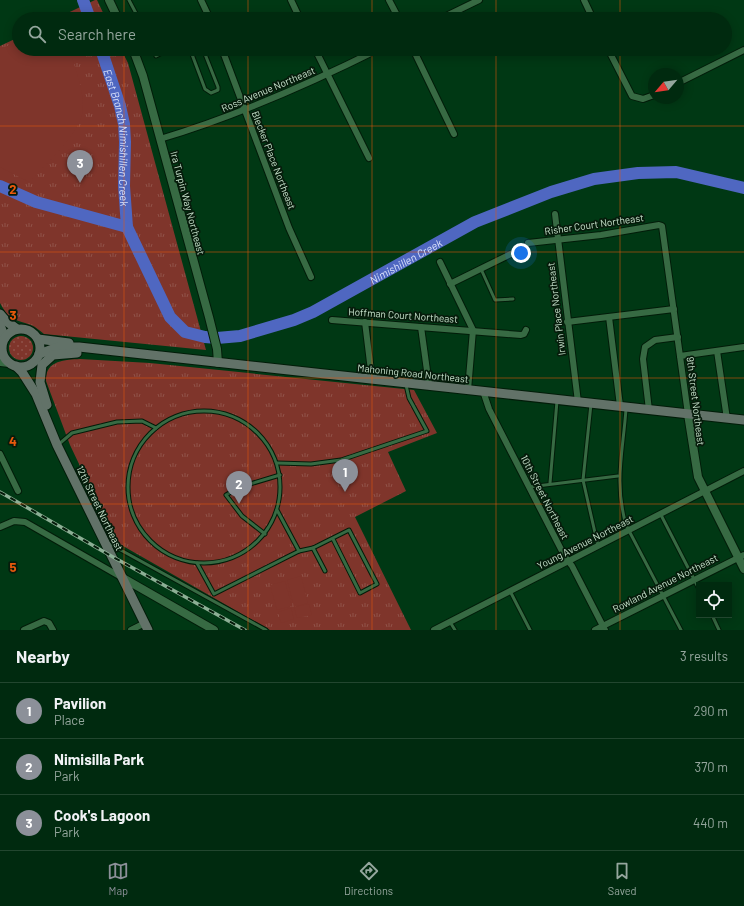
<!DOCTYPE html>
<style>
body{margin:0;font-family:Barlow,sans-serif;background:#0e361d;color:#f1f3f6}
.controls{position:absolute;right:12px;bottom:12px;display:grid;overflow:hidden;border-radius:0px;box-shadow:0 2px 10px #0003}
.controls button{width:36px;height:36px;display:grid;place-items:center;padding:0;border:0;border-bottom:1px solid #22462f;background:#002a0f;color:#f1f3f6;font:20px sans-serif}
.compass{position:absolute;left:648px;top:68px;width:36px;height:36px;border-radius:50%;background:#002a0f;box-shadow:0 2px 10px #0003;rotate:241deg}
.you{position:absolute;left:521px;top:253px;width:14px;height:14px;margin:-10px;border:3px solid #fff;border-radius:50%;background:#1a73e8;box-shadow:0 0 0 6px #1a73e833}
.badge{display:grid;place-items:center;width:26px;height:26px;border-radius:50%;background:#8c9099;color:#fff;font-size:13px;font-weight:700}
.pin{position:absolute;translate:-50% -33px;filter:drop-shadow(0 1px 2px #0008)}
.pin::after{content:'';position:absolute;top:21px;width:14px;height:12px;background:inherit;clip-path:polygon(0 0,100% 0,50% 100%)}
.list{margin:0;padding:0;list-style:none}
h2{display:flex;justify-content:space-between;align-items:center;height:52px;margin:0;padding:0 16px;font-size:17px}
h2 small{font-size:13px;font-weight:400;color:#95a79e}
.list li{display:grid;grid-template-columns:26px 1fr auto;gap:12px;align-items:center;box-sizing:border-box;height:56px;padding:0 16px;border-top:1px solid #22462f}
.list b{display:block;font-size:15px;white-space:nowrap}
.list p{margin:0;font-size:13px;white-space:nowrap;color:#95a79e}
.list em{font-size:13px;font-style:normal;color:#95a79e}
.icon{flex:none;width:22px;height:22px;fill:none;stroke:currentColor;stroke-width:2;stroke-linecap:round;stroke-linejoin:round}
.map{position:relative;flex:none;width:744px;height:630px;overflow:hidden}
.search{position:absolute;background:#002a0f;box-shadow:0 2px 10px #0003;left:12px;right:12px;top:12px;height:44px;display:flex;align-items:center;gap:10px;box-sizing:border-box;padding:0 14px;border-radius:22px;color:#95a79e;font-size:15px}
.sheet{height:220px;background:#002a0f}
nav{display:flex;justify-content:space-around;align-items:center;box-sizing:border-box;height:56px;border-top:1px solid #22462f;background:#002a0f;font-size:11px;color:#95a79e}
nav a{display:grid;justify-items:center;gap:2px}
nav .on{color:#8c9099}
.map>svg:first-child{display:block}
.grass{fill:url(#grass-dots)}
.park{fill:url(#park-tufts)}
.pitch{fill:#7f352b}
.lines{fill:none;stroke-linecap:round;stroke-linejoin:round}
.river{stroke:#4f67c1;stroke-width:12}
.service-casing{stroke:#021c09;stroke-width:5}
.minor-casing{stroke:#021c09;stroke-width:8}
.tertiary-casing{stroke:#021c09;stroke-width:10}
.secondary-casing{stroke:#021c09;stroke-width:11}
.service{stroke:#376a43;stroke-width:3}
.minor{stroke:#376a43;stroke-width:6}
.tertiary{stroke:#376a43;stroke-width:8}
.secondary{stroke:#627268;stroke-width:9}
.rail-casing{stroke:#8caf95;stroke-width:3.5}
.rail{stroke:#061b0b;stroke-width:2;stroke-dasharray:6;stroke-linecap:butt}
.grid{fill:none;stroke:#e8590c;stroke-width:1;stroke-opacity:0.55}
.labels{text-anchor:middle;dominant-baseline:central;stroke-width:3.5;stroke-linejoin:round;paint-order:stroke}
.street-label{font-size:10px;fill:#c7e2cc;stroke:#061b0b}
.water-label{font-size:11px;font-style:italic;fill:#dae2fb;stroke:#061b0b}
.grid-label{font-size:13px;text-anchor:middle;font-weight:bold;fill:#e8590c;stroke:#061b0b;stroke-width:3.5;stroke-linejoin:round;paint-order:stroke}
</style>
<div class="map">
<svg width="744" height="630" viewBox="0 0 744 630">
<defs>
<pattern id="grass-dots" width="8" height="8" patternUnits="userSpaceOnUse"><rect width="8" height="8" fill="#7f352b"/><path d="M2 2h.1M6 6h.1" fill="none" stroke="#905249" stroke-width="1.8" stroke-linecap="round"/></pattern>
<pattern id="park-tufts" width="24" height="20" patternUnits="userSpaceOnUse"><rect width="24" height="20" fill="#7f352b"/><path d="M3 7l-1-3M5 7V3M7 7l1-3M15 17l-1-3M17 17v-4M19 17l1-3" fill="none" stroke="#905249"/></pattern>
</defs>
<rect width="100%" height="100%" fill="#003814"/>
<circle class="grass" cx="21" cy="348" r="12"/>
<g class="park">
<polygon points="95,0 97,0 106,19 55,19"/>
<path d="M19,37v12h102l7,14 78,287 -162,-16c-4,-3 -8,-7 -13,-9 -17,-6 -22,-5 -31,-22v-257z"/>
<path d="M80,359l70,4 264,27 23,43 -49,19 18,39 -51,26 56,113h-141l-154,-88 -46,-97 -24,-64c-1,-21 19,-21 34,-22z"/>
</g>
<g class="pitch">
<path d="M19,41v8h50c5,15 18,50 13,66 -6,22 -37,50 -53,67l-29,-15v-118z"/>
<polygon points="301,576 308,603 294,607 287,580"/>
<polygon points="285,581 292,606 277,610 270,585"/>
<polygon points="309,604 312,615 297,618 294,607"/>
<polygon points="291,608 294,619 281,623 278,612"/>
</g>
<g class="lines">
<g class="river">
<polyline points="83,0 90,19"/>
<path id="s1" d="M101,49l19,57 4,18 1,18 -1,44 3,41 43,90 15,15 20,5 12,1 23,-2 54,-16 19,-8 162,-90 76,-30 43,-13 44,-6 38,-1 68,16"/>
<polyline points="0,186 36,202 127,227"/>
</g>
<defs>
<g id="service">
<polyline points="129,0 139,19"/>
<polyline points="153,49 156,56 170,49"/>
<polyline points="190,49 205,89 211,93 218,90 218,87 203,49"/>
<polyline points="481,269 495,300 513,299"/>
<polyline points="591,404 583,480 598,546"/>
<path d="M626,409c-3,43 -12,73 0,116l55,105"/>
<circle cx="204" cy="487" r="76"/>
<polyline points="59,444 72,433 117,422 142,421 156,428"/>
<polyline points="277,463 311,464 341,460 427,431 409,398 406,385"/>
<polyline points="550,483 557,401"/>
<polyline points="529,487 618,476"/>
<polyline points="277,510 299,551"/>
<polyline points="661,515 699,589"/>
<polyline points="265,534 242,516 226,495 240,487 280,475"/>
<polyline points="108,543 266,630"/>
<polyline points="313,548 325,571"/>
<polyline points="197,563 214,594 299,551 313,548 349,530 377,584 360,593 333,539"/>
<polyline points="510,591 530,630"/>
<polyline points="712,615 719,630"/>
<polyline points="450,622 455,630"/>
</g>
<g id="minor">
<polyline points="201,0 210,19"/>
<polyline points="291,0 300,19"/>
<polyline points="389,0 399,19"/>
<polyline points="584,0 593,19"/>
<polyline points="440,19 479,0"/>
<polyline points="222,49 289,228 311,277"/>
<polyline points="315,49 369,158"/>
<polyline points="413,49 454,134"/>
<polyline points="608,49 632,96 643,99 654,95"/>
<polyline points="678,83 744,50"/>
<path d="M160,139c77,-23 147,-54 219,-90"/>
<polyline points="555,214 578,402"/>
<polyline points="528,243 601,235 659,225 662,226 688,414"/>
<polyline points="440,262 473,330 468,390"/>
<polyline points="450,284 521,249"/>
<polyline points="609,317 620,406"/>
<polyline points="332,320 521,335 524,334 526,330"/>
<polyline points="365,322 372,379"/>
<polyline points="567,322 674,309"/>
<polyline points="421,327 429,385"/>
<polyline points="717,351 727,419"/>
<polyline points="680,356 744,347"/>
<polyline points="483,391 489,409 565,557 572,566 605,630"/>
<polyline points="649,410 643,359 645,347 655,340 678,337"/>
<polyline points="0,454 18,491"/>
<polyline points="0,527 14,521 25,522 121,577"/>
<polyline points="24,630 44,621 49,623 53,630"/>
<polyline points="131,630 145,623"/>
<polyline points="434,630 744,471"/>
<polyline points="595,630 744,555"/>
</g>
<g id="tertiary">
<polyline points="109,0 118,19"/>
<polyline points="133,49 143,76 209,317 217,349 218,363"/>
<polyline points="0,349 2,347"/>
<polyline points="0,362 9,363"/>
<polyline points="688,414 698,477 744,569"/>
<polyline points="123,578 214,630"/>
</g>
<g id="secondary">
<polyline points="0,314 6,321 17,329"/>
<polyline points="0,325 5,338"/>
<circle cx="21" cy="348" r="19"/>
<polyline points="38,339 69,343"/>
<polyline points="39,354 58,347 79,347 744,420"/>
<polyline points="16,366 22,372 36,394 57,445 148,630"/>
<polyline points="47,405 40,382 42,365 53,355 77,353"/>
</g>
</defs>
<use href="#service" class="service-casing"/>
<use href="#minor" class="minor-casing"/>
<use href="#tertiary" class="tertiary-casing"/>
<use href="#secondary" class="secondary-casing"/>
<use href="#service" class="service"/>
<use href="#minor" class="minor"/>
<use href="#tertiary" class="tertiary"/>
<use href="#secondary" class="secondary"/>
<defs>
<polyline id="rail" points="0,492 113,557 245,630"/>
</defs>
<use href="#rail" class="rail-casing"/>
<use href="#rail" class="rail"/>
</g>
<path class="grid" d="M124,0v19M248,0v19M372,0v19M496,0v19M620,0v19M124,49v581M248,49v581M372,49v581M496,49v581M620,49v581M0,126h744M0,252h744M0,378h744M0,504h744"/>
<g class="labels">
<g class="street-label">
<text transform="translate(268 89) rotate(-23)">Ross Avenue Northeast</text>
<text transform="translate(274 160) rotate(69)">Blecker Place Northeast</text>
<text transform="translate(188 203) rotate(75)">Ira Turpin Way Northeast</text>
<text transform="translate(594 224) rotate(-8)">Risher Court Northeast</text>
<text transform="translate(556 309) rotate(-97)">Irwin Place Northeast</text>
<text transform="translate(403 315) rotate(4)">Hoffman Court Northeast</text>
<text transform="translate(413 373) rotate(6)">Mahoning Road Northeast</text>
<text transform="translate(696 401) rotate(83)">9th Street Northeast</text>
<text transform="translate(545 497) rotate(63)">10th Street Northeast</text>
<text transform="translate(100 508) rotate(64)">12th Street Northeast</text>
<text transform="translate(585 542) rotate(-27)">Young Avenue Northeast</text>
<text transform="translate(665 583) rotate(-27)">Rowland Avenue Northeast</text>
</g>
<g class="water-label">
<text stroke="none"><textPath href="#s1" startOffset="91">East Branch Nimishillen Creek</textPath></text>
<text stroke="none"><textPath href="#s1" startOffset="541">Nimishillen Creek</textPath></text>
</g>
</g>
<g class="grid-label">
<text x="13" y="194">2</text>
<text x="13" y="320">3</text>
<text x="13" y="446">4</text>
<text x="13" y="572">5</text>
</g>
</svg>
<div class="controls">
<button><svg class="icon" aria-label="locate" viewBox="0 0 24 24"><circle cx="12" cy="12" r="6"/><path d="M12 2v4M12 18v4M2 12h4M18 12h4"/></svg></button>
</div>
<svg class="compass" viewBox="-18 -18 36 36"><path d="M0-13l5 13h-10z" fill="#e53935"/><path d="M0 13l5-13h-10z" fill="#95a79e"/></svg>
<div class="you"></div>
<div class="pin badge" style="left:345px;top:492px">1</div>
<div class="pin badge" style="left:239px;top:504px">2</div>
<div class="pin badge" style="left:80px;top:183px">3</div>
<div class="search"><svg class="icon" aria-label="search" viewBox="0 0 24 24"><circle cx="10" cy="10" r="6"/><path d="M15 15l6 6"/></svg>Search here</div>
</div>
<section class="sheet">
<h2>Nearby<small>3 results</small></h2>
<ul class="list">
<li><span class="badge">1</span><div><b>Pavilion</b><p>Place</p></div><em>290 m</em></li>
<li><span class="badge">2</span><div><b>Nimisilla Park</b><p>Park</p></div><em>370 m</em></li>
<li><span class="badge">3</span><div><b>Cook's Lagoon</b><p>Park</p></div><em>440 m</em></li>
</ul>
</section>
<nav>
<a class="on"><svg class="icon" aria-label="map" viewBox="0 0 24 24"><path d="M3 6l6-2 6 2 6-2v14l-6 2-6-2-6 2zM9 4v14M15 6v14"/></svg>Map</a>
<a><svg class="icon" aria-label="directions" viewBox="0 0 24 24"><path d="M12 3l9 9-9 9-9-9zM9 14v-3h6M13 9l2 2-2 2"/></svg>Directions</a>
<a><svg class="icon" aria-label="saved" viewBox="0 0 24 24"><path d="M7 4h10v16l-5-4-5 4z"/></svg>Saved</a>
</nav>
